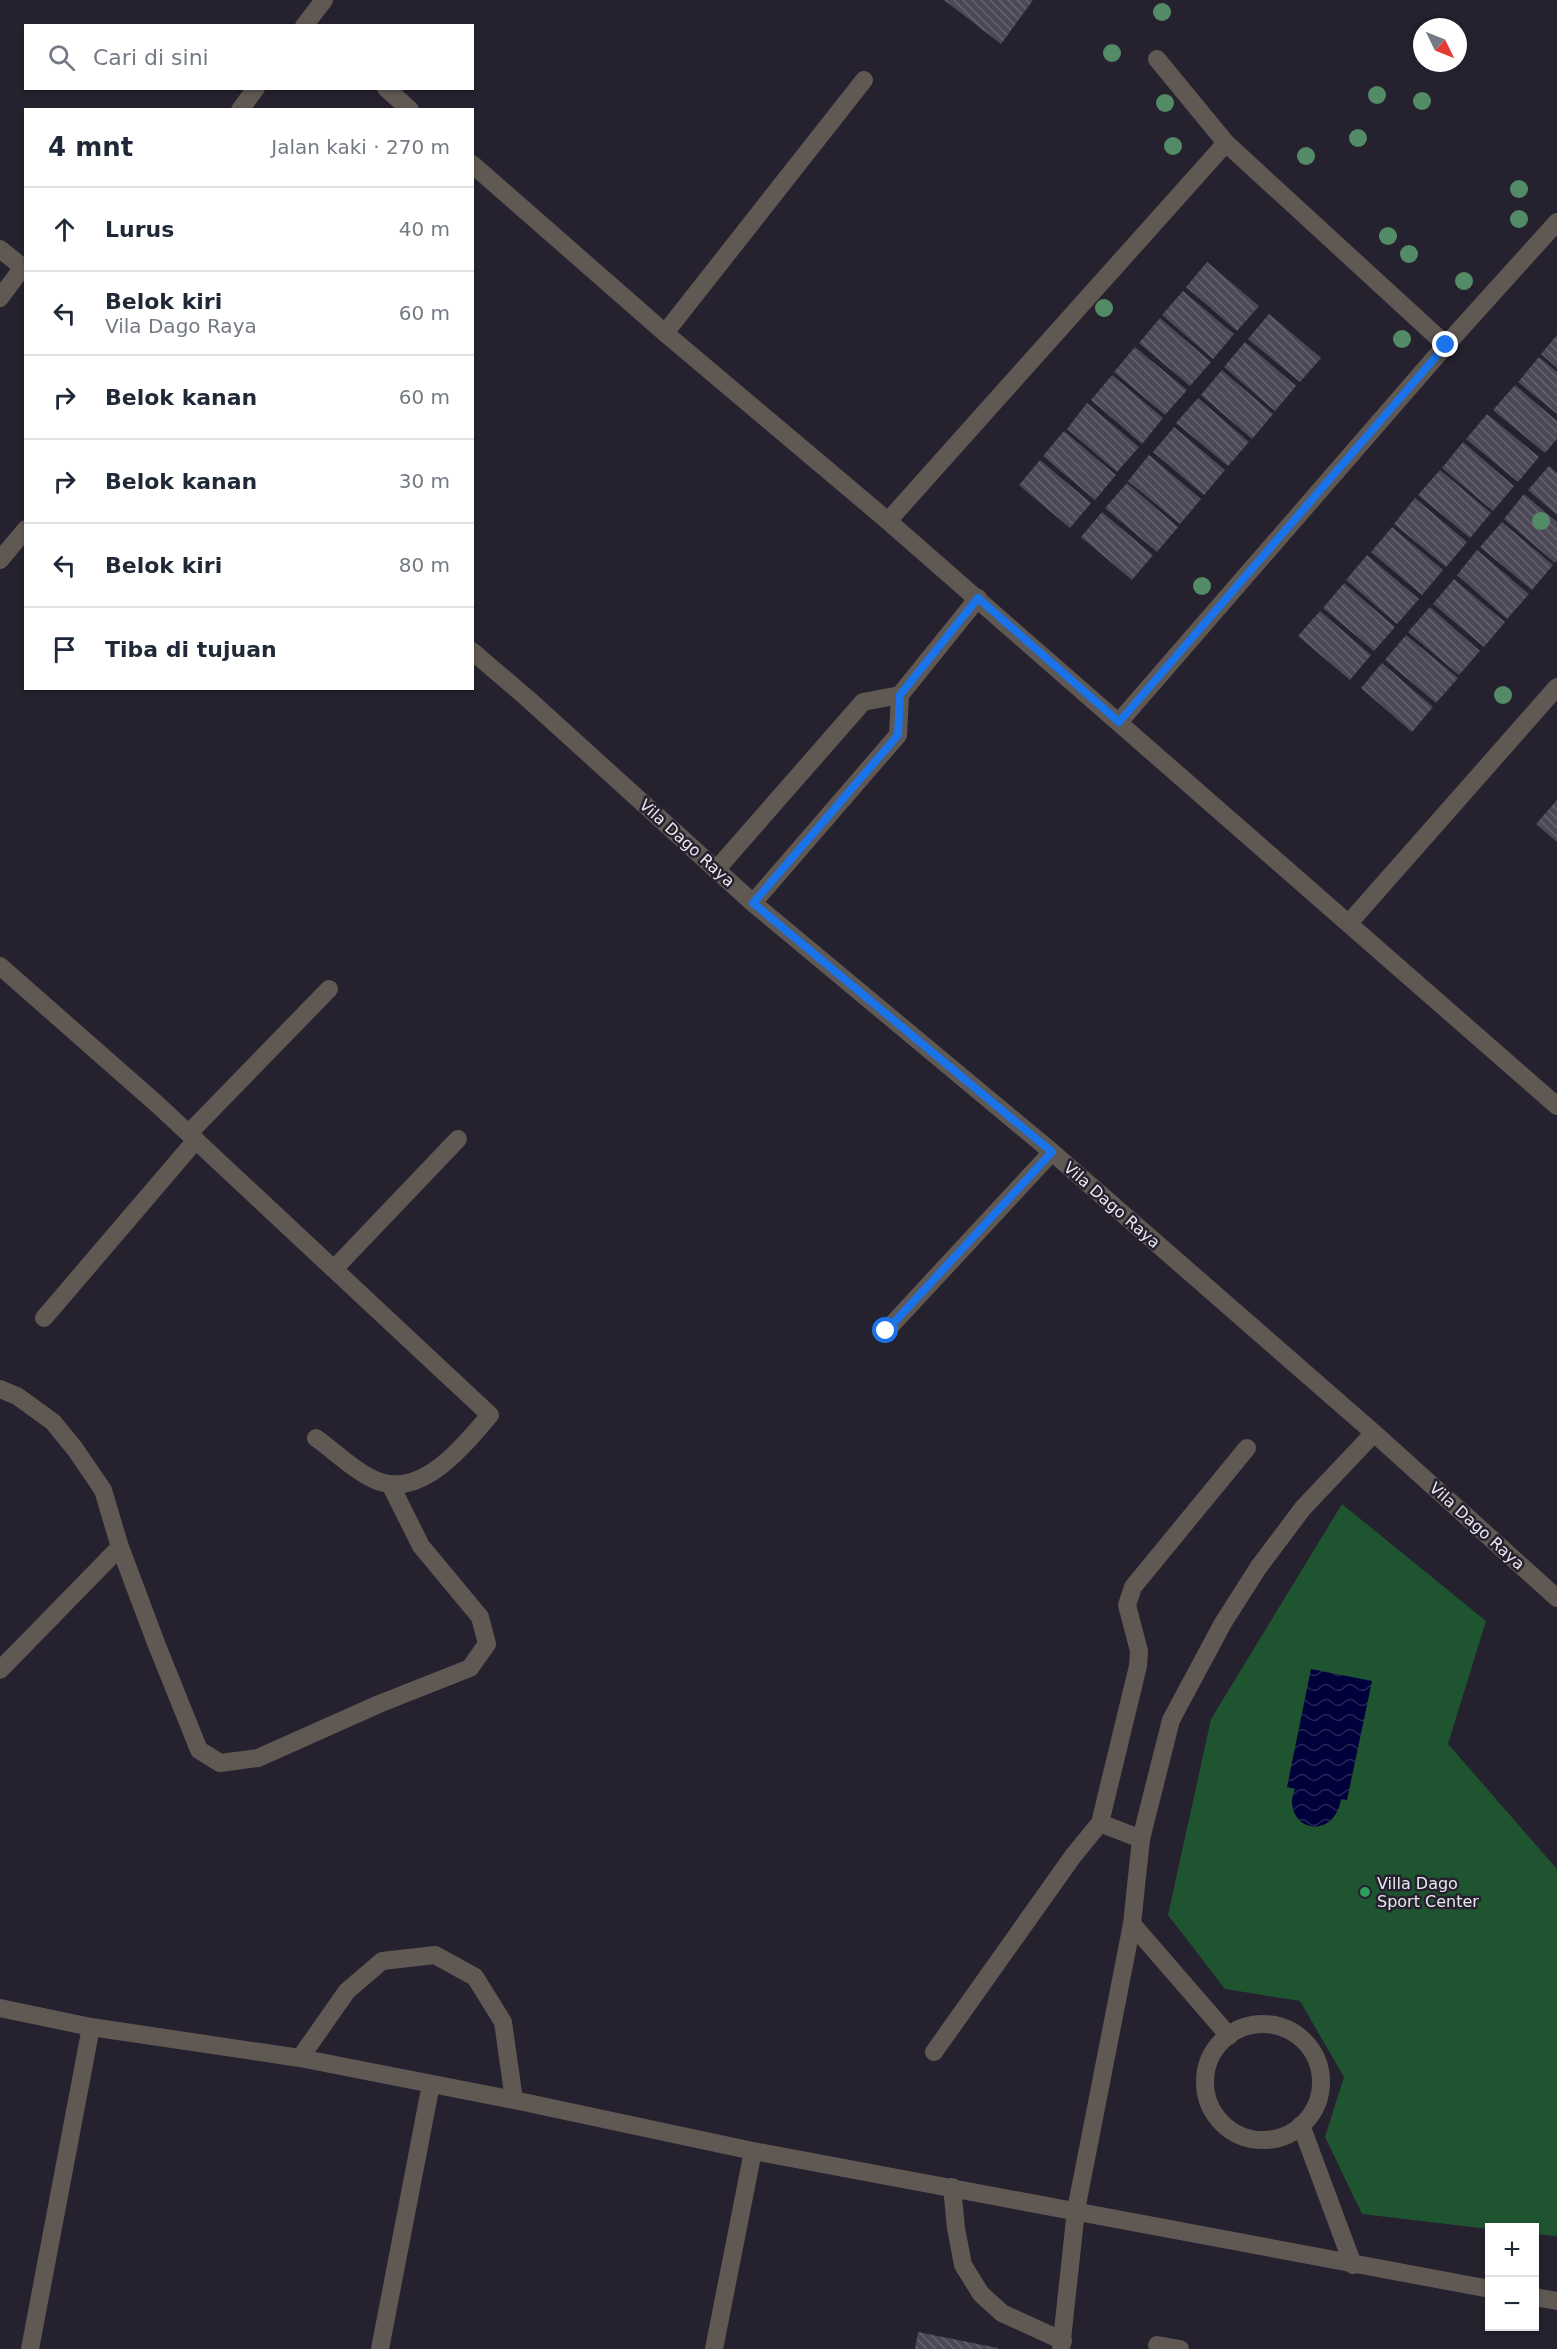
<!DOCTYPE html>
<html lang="id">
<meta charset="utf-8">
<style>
body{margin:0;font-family:"DejaVu Sans",sans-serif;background:#f2f2f3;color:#1f2937}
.controls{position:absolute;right:18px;bottom:18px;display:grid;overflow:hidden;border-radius:0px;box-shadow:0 2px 4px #0004}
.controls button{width:54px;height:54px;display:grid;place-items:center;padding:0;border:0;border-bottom:2px solid #e0e1e3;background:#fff;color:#1f2937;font:30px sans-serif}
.compass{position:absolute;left:1413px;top:18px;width:54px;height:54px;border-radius:50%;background:#fff;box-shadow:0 2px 4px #0004;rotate:133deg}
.stop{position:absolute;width:18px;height:18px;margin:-14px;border:4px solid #1a73e8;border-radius:50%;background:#fff}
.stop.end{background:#1a73e8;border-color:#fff;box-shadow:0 2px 6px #0008}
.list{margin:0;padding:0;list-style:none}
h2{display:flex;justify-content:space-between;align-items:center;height:78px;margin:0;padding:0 24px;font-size:26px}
h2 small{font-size:20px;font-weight:400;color:#747a83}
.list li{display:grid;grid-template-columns:39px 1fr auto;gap:18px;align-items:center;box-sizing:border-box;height:84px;padding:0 24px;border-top:2px solid #e0e1e3}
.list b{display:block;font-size:22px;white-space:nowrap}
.list p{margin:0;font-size:20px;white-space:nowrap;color:#747a83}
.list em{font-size:20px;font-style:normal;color:#747a83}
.icon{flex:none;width:33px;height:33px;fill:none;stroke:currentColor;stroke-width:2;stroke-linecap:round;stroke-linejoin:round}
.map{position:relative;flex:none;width:1557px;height:2349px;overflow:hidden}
.search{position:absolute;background:#fff;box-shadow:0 2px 4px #0004;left:24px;top:24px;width:450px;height:66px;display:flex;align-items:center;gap:15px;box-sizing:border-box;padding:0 21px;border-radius:0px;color:#747a83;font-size:22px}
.panel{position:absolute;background:#fff;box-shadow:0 2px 4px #0004;left:24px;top:108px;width:450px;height:582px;border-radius:0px}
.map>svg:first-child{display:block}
.garden{fill:#1f5430}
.water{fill:url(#water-waves)}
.building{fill:url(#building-back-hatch)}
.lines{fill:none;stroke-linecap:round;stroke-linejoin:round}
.minor{stroke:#5f5853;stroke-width:18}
.tree{fill:#538b67}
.route{stroke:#1a73e8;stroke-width:8}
.leisure-dot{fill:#2e9e5b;stroke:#26212f;stroke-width:2}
.labels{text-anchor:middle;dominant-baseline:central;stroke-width:5;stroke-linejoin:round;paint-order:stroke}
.street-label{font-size:16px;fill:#eae7f0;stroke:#26212f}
.poi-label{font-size:16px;fill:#eae7f0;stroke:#26212f;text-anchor:start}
</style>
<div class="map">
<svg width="1557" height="2349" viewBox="0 0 1557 2349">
<defs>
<pattern id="water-waves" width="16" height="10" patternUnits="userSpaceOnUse" patternTransform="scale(1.5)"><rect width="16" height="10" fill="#00003a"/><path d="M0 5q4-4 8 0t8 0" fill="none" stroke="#252557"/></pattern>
<pattern id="building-back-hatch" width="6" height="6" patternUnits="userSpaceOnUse" patternTransform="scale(1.5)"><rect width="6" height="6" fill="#4d4857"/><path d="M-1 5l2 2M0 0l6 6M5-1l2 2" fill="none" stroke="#67626f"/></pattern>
</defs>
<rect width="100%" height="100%" fill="#26212f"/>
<polygon class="garden" points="1342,1504 1486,1621 1448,1744 1557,1869 1557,2236 1535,2234 1534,2228 1489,2229 1362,2214 1325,2137 1344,2077 1300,2001 1225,1989 1168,1915 1211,1719"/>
<path class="water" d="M1311,1669l61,12 -25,119 -6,-1c-6,38 -47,34 -49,4 -1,-4 2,-10 3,-14l-8,-2z"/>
<g class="building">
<polygon points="944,0 1033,0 1001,44"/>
<polygon points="1207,262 1259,306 1237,331 1186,287"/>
<polygon points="1183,291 1234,334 1213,359 1162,315"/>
<polygon points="1269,314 1321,358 1300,382 1248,339"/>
<polygon points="1160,318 1211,362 1190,386 1139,343"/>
<polygon points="1557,335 1557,368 1541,354"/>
<polygon points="1245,342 1296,386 1275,411 1224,367"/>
<polygon points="1135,347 1187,390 1165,415 1114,372"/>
<polygon points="1539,357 1557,372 1557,414 1518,382"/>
<polygon points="1222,370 1273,414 1252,439 1201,395"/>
<polygon points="1112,375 1163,418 1142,444 1091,400"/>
<polygon points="1515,385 1557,421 1557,439 1545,453 1493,410"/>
<polygon points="1198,398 1249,442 1228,466 1176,423"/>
<polygon points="1087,403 1139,447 1117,472 1067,429"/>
<polygon points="1487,414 1539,457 1518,482 1466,439"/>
<polygon points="1174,427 1225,470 1204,495 1153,452"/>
<polygon points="1064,431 1116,475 1095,500 1043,456"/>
<polygon points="1463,442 1514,486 1493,511 1442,468"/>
<polygon points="1149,455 1201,499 1180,524 1128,481"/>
<polygon points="1040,460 1091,503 1070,528 1019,485"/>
<polygon points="1549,466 1557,473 1557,515 1528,490"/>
<polygon points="1440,470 1491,513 1470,538 1418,495"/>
<polygon points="1127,483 1178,527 1157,552 1105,508"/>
<polygon points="1524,494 1557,522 1557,560 1555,563 1504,519"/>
<polygon points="1415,498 1467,542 1446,567 1394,524"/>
<polygon points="1102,512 1153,555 1132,580 1081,537"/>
<polygon points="1502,522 1553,565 1532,590 1480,547"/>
<polygon points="1392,527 1443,570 1422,595 1371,552"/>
<polygon points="1477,550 1529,594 1507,619 1457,575"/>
<polygon points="1367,555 1419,599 1397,624 1346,580"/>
<polygon points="1454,579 1505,622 1484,647 1433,604"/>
<polygon points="1344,583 1395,627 1374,651 1323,608"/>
<polygon points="1430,607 1480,651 1459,675 1408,632"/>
<polygon points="1320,611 1371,655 1350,680 1298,636"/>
<polygon points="1406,635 1458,678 1436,703 1385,660"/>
<polygon points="1382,663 1433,707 1412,732 1361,688"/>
<polygon points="1557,800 1557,842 1536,824"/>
<polygon points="918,2332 998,2348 998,2349 915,2349"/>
</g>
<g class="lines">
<g class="minor">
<polyline points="304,26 324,0"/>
<polyline points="1157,59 1226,143 1446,345"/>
<polyline points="386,88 410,110"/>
<polyline points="240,110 256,88"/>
<polyline points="472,164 665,333 888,521 1557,1106"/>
<polyline points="0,249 26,270"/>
<polyline points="0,298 23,267"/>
<polyline points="665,333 864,80"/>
<polyline points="888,521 1226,143"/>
<polyline points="0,560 26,529"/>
<polyline points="472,651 527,698 753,903 1052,1152 1374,1433 1557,1598"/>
<polyline points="900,695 978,598"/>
<polyline points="1119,722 1446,345 1557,222"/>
<polyline points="716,870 863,702 900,695 898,735 753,903"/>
<polyline points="1349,923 1557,687"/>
<path d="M0,966l158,139 332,310c-28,32 -72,90 -121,62 -19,-10 -36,-27 -53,-39"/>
<polyline points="189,1133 329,989"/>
<polyline points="334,1269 458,1139"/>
<polyline points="44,1318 196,1140"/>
<polyline points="886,1331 1052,1152"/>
<polyline points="0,1389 17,1396 53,1422 75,1449 103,1490 120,1547 156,1643 199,1750 220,1763 258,1758 379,1704 470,1668 487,1644 480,1617 421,1546 390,1484"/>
<polyline points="0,1670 120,1547"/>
<polyline points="1100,1823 1141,1839"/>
<polyline points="1132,1924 1229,2036"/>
<polyline points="0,2008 91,2027 300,2058 514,2100 753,2151 1490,2289"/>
<circle cx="1263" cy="2082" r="58"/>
<polyline points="934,2052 1073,1856 1100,1823 1138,1666 1139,1651 1127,1605 1133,1587 1247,1448"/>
<polyline points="300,2058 347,1991 382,1961 435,1955 475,1977 503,2022 514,2100"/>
<polyline points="1301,2125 1353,2265"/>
<polyline points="952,2187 956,2228 963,2265 981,2294 1002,2313 1063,2341"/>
<polyline points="1534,2297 1557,2301"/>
<polyline points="1157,2345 1180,2349"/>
<polyline points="30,2349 91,2027"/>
<polyline points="380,2349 431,2084"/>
<polyline points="714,2349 753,2151"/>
<polyline points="1061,2349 1076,2210 1132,1924 1141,1839 1171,1720 1223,1623 1258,1568 1303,1508 1374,1433"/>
</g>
</g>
<g class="tree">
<circle cx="1162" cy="12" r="9"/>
<circle cx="1112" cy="53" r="9"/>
<circle cx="1377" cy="95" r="9"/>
<circle cx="1422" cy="101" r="9"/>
<circle cx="1165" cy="103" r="9"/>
<circle cx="1358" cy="138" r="9"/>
<circle cx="1173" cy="146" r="9"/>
<circle cx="1306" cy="156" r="9"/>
<circle cx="1519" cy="189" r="9"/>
<circle cx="1519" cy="219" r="9"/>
<circle cx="1388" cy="236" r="9"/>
<circle cx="1409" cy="254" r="9"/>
<circle cx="1464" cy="281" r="9"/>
<circle cx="1104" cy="308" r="9"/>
<circle cx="1402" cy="339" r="9"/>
<circle cx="1541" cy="521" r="9"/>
<circle cx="1202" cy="586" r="9"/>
<circle cx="1503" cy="695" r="9"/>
</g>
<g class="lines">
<polyline class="route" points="886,1331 1052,1152 753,903 898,735 900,695 978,598 1119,722 1446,345"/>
</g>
<circle class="leisure-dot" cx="1365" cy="1892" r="6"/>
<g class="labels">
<g class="street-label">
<text transform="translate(687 843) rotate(42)">Vila Dago Raya</text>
<text transform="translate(1112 1205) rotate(41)">Vila Dago Raya</text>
<text transform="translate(1477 1526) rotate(42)">Vila Dago Raya</text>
</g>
<g class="poi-label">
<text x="1377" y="1883">Villa Dago<tspan x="1377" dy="18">Sport Center</tspan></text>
</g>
</g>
</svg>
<div class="controls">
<button>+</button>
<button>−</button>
</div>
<svg class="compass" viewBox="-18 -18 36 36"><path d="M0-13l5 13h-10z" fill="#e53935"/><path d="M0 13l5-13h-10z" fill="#747a83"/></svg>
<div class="stop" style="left:886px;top:1331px"></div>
<div class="stop end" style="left:1446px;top:345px"></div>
<div class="search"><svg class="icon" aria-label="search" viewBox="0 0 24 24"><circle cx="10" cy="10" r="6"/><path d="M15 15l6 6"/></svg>Cari di sini</div>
<section class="panel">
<h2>4 mnt<small>Jalan kaki · 270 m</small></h2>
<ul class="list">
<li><svg class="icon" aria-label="ahead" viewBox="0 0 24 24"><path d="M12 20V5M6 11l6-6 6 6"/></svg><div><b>Lurus</b></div><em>40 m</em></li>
<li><svg class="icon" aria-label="left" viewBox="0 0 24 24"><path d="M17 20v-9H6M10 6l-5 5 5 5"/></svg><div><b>Belok kiri</b><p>Vila Dago Raya</p></div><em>60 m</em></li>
<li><svg class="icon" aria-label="right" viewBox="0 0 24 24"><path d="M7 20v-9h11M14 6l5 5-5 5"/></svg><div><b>Belok kanan</b></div><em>60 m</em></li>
<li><svg class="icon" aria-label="right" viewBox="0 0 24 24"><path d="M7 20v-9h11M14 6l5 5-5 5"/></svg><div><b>Belok kanan</b></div><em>30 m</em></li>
<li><svg class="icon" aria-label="left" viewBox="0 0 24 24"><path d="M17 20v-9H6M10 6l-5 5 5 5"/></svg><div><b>Belok kiri</b></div><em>80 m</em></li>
<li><svg class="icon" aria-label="arrive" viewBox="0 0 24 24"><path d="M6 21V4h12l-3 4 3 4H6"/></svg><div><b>Tiba di tujuan</b></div></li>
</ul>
</section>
</div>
